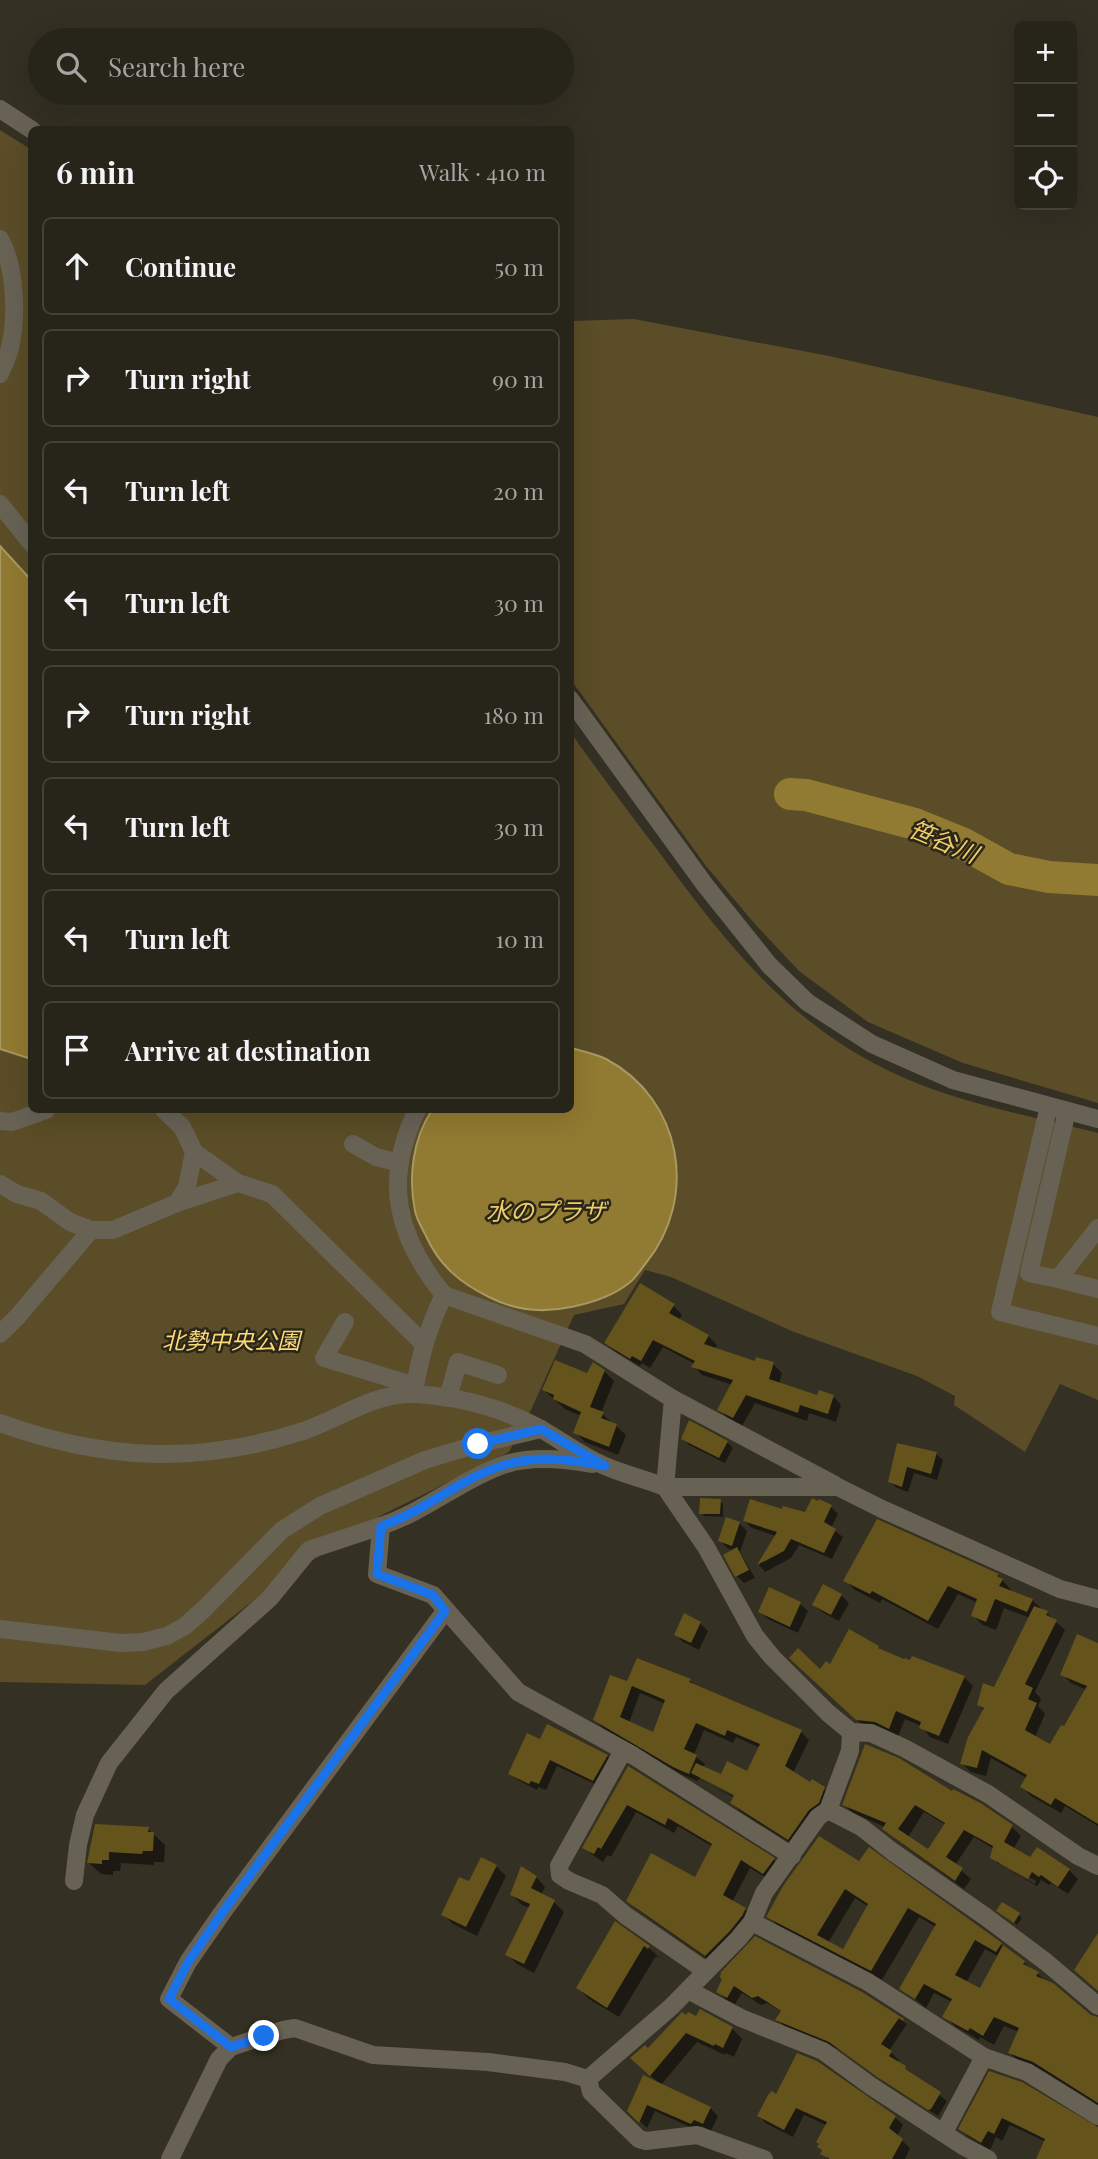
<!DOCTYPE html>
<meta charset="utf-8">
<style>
body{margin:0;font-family:"Playfair Display","Noto Sans JP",serif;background:#2f2c23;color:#f1f3f6}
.controls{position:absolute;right:21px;top:21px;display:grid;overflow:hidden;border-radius:10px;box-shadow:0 7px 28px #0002}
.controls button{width:63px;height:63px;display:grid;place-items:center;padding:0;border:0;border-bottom:2px solid #434139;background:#27241a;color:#f1f3f6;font:35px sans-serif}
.stop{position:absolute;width:21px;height:21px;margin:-16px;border:5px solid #1a73e8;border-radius:50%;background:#fff}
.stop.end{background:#1a73e8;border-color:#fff;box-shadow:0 2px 7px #0008}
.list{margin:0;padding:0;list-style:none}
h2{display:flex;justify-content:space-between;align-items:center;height:91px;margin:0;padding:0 28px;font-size:30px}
h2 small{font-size:23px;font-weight:400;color:#a4a4a2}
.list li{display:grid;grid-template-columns:46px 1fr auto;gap:21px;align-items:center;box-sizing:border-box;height:98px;margin:0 14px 14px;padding:0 14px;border:2px solid #434139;border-radius:10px}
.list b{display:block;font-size:26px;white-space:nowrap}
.list em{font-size:23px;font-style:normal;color:#a4a4a2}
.icon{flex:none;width:38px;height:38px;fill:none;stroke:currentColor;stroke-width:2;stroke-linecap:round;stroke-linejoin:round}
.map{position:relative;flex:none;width:1098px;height:2159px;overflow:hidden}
.search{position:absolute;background:#27241a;box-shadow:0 7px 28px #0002;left:28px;top:28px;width:546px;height:77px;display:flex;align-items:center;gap:18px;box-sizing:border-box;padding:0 24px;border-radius:38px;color:#a4a4a2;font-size:26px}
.panel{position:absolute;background:#27241a;box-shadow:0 7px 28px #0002;left:28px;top:126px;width:546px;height:987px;border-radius:10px}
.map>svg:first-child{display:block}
.green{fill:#5a4d27}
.water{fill:#917a31;stroke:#a89862;stroke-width:2}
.shadow{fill:#0007;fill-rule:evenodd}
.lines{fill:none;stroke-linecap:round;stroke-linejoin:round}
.river{stroke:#917a31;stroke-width:32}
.building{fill:#64531b;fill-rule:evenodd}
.minor{stroke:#676254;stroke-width:18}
.route{stroke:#1a73e8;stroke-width:9}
.labels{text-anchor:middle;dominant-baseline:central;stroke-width:5;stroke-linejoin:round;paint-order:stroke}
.park-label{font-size:23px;font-style:italic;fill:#fbda75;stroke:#2a261a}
.water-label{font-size:24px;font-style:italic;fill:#eecd67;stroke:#2a261a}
</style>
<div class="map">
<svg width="1098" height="2159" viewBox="0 0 1098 2159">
<rect width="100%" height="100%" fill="#343023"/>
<g class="green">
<path d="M0,130l32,20v960h538l1,-377c29,41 60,82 91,123 65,88 123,163 223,213 66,33 142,46 213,64v267l-38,-16 -35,68 -71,-47 1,-9 -38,-20 -123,-44 -123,-55 -26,-7 -21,34 -50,11 -44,97 -21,40 -129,64 -117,77 -118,92 -145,-3z"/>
<polygon points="634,319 829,356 1098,417 1098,1103 963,1063 868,1022 799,971 754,923 706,866 571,680 571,321"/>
</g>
<g class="water">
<polygon points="0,546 31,580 31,1059 0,1049"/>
<path d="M571,1048c11,3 24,6 35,11 76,40 93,138 40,204 -5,6 -10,15 -17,20 -16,13 -38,20 -58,24 -28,6 -57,3 -82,-10 -29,-14 -50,-32 -63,-61 -4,-8 -9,-16 -11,-25 -7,-34 -2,-73 17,-101h138z"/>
</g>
<g class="shadow">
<polygon points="674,1306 682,1315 679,1320 708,1336 717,1345 714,1350 756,1363 773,1364 782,1373 779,1384 819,1397 833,1396 841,1405 836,1422 809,1413 807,1421 755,1403 742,1426 728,1418 719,1409 733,1385 702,1375 694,1366 695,1364 663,1347 650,1368 642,1363 640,1366 615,1351 607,1342"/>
<polygon points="604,1371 614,1381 601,1413 626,1435 618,1455 585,1442 575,1432 581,1416 565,1409 544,1390"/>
<polygon points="683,1438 727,1442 733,1448 725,1463 689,1445"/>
<polygon points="911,1447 936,1454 943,1460 937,1480 914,1473 908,1492 897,1488 890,1482"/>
<polygon points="720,1500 723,1504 723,1517 704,1516 701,1513"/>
<polygon points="831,1507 838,1514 831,1528 843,1537 832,1559 799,1545 791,1558 765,1572 759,1565 776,1536 752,1528 745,1521 783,1511 806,1514"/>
<polygon points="739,1523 747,1531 740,1552 755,1578 744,1583 737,1576 735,1551 727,1548 720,1540"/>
<polygon points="998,1575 1011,1590 1010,1592 1032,1600 1065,1630 1035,1692 1041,1699 1038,1706 1045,1714 1035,1737 1051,1747 1065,1729 1087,1690 1071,1683 1062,1674 1098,1645 1098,1826 1065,1806 1061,1813 1031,1796 1022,1787 1027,1778 991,1758 986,1776 971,1772 962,1763 985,1711 979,1705 994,1689 1030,1618 1004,1608 996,1630 983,1625 973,1616 978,1603 958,1594 938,1629 882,1599 880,1603 855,1590 845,1580"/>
<polygon points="824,1586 841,1595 849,1603 839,1621 822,1612 814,1605"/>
<polygon points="770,1589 800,1604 808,1611 798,1633 768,1619 760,1612"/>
<polygon points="685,1616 700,1623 708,1631 699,1650 683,1642 676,1634"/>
<polygon points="878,1648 882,1651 911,1662 964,1677 973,1686 948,1744 930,1737 921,1726 905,1719 898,1736 867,1729 800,1667 820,1672"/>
<path d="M690,1681l6,6 105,45 8,8 -16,33 18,11 12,4 9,9 -35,50 -57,-36 -8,-8 3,-5 -36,-19 -2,2 -14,-6 -80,-47 -8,-8 33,-37zM640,1693l26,11 -12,30 -25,-11zM704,1730l29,13 3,-6 24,11 -12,25 -26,3 -19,-8 2,-4 -11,-9zM700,1776l43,21 -1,3 -42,-20z"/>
<polygon points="541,1742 607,1756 614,1763 601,1787 557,1766 546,1790 538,1787 537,1790 518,1780 510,1773"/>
<polygon points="629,1768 774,1860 783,1869 773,1882 750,1868 732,1902 745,1909 754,1918 715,1964 638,1910 629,1901 696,1879 713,1847 678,1826 674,1833 636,1812 611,1857 607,1855 603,1862 594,1856 584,1847"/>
<path d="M953,1794l28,11 31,22 9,9 -8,14 17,10 8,-11 31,21 9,9 -10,15 -17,-11 -2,2 -8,-5 -4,6 -36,-20 -2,-1 36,19 1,-3 -37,-20v4l-7,-8 2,-8 -20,-12 -19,28 16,14 -7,10 -71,-52 -9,-8 1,-2 -32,-14 -9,-9zM924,1812l22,13 -18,26 -20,-14z"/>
<polygon points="148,1829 165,1845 164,1862 154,1862 154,1865 121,1863 120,1871 113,1871 113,1875 101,1874 89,1863"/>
<path d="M819,1838l181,106 98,78v83l-53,-33 -25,-9 -10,-10 9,-21 -15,-6 -10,19 -14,-8 -1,3 -24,-14 -11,-10 8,-14 -18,-9 -8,15 -24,-20 34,-61 -17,-10 -37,63 -103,-53 -10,-11zM855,1898l14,9 -26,45 -15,-9zM985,1949l14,8 -19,34 -14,-8z"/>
<polygon points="496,1866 506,1876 477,1936 453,1924 443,1914 470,1884"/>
<polygon points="536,1877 545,1887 541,1895 554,1902 564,1912 534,1973 517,1964 507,1954 530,1908 522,1905 512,1895"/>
<polygon points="1002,1914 1019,1915 1022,1918 1017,1925"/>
<polygon points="616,1924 649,1948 660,1958 656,1956 619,2017 589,1999 578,1988"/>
<polygon points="724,1980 861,1993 907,2024 889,2051 899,2060 897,2063 947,2101 938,2116 887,2084 839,2049 785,2027 777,2019 782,2012 767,2003 761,2005 742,1993 735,2004 725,1999 718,1991"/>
<polygon points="682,2014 732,2028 742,2039 734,2057 725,2053 725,2055 697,2042 661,2085 710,2108 718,2116 711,2131 702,2126 699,2131 655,2111 647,2128 629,2111 659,2083 643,2069 648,2050"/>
<polygon points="990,2073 1098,2128 1098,2159 1055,2159 1046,2142 1010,2125 1002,2141 996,2137 990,2150 969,2137 960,2129"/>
<polygon points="769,2096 895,2117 903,2125 897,2136 910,2148 905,2159 828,2159 819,2147 828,2126 804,2115 793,2137 767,2124 759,2116"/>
</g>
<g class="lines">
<polyline class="river" points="790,794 806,795 915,824 962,843 1009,869 1049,877 1098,880"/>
</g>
<g class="building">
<polygon points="640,1283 675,1304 669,1313 709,1335 704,1344 755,1361 756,1357 774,1362 769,1379 817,1395 819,1390 834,1395 828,1414 800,1405 798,1413 746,1395 733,1418 717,1410 733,1380 691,1367 695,1361 653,1340 641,1361 632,1356 630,1359 604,1343"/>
<polygon points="555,1360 587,1373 593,1362 605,1370 590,1407 604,1412 601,1418 617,1424 609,1447 573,1433 581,1412 553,1399 554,1395 542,1390"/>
<polygon points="689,1420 728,1441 719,1458 681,1439"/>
<polygon points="897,1443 937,1452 931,1474 907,1467 902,1487 888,1482"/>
<polygon points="700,1498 721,1499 720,1514 699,1514"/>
<polygon points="812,1498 818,1501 819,1499 832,1505 824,1522 836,1529 824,1553 791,1539 784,1551 757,1565 777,1532 743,1521 750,1499 782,1509 783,1506 805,1512"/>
<polygon points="726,1517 740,1522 732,1546 718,1541"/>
<polygon points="877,1519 999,1574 997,1576 1003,1579 999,1586 1033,1599 1027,1612 995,1599 986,1622 971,1616 977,1599 948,1586 928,1621 872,1591 870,1594 843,1581"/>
<polygon points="737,1547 749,1570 735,1577 723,1555"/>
<polygon points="823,1584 842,1594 831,1615 812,1605"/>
<polygon points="769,1587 801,1602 790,1627 758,1612"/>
<polygon points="1034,1606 1048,1611 1046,1615 1057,1620 1025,1684 1033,1688 1028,1699 1037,1703 1025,1730 1050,1744 1061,1725 1064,1726 1087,1686 1060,1675 1077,1634 1098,1643 1098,1824 1055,1798 1051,1805 1020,1787 1027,1775 982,1750 977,1768 960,1764 968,1737 984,1708 977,1705 983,1683 994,1687"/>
<polygon points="684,1613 701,1622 691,1643 674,1635"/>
<polygon points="849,1629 879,1646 878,1648 904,1659 905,1658 910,1660 912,1656 965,1676 939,1736 919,1728 921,1722 896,1711 889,1729 875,1722 856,1720 789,1658 798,1648 820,1669 826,1661 830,1664"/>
<path d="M637,1658l54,21 -2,3 113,48 -17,36 25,16 2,-3 13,8 -6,16 -10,7 -21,30 -58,-37 4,-8 -43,-22 5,-10 25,11 6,-13 20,10 13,-27 -33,-14 -2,6 -29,-13 -12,26 13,6 -8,19 -16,-7 -80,-47 17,-45 17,6zM632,1686l33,14 -12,32 -33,-15z"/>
<polygon points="547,1724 608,1755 593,1781 550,1760 539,1784 531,1781 529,1784 508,1774 527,1733 540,1739"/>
<path d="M865,1744l34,14 53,33 1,-2 29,15 31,21 -9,17 26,15 7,-10 33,22 -12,18 -17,-12 -2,2 -7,-5 -4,7 -38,-21 3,-12 -29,-16 -18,27 17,11 -8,13 -73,-52 4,-6 -44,-18zM915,1805l30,18 -17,26 -30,-20z"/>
<polygon points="628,1766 775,1858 763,1874 741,1860 723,1895 746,1908 742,1916 730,1931 705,1956 626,1901 651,1853 695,1877 712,1844 668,1818 665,1825 627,1805 601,1849 598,1847 594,1854 582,1848"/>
<polygon points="95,1824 149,1827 148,1832 154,1832 153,1851 143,1851 142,1854 109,1852 109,1860 102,1860 102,1864 87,1863"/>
<path d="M819,1836l40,25 10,-14 133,96 -6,9 -21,-12 -20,35 25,13 23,-43 22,16 -2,3 16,8 -3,4 17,7 38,32 7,2v86l-65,-41 -25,-9 11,-25 -25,-11 -11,19 -13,-8 -2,3 -26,-14 10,-18 -28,-15 -9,15 -16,-10 37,-65 -28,-16 -37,63 -105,-54 17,-31zM845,1889l23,15 -25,45 -26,-14z"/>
<polygon points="481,1857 497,1865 466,1927 441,1915 459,1877 469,1881"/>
<polygon points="521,1866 537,1876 531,1888 555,1900 524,1964 505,1955 530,1904 510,1895"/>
<polygon points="1002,1902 1020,1913 1014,1923 996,1911"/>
<polygon points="615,1921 650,1946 648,1949 644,1946 607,2008 576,1988"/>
<polygon points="1098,1933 1098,1991 1074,1970"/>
<polygon points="755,1936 862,1992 904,2019 903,2021 899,2018 881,2044 892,2051 889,2056 906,2066 905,2069 941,2092 931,2109 928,2110 877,2077 829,2042 775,2020 781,2011 758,1996 752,1998 734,1986 727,1998 716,1992 722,1979 720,1978 721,1972"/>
<polygon points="700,2009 733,2027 723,2048 715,2044 714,2046 686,2033 650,2076 630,2058 645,2045 648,2048 682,2012 686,2015 688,2012 696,2016"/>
<polygon points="797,2053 817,2061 896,2116 889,2128 903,2139 892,2159 830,2159 820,2154 822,2150 817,2147 819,2144 816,2142 827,2122 796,2108 784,2130 757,2116 768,2095 772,2091 776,2094"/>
<polygon points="989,2071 1022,2082 1098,2127 1098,2159 1036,2159 1045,2139 1002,2118 994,2134 988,2131 981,2143 958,2129"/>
<polygon points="643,2075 711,2107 703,2124 694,2120 691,2124 647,2105 639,2123 627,2111"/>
</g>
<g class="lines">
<g class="minor">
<polyline points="0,109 32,130"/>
<path d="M0,239c16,28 17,78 10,109 -2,9 -7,18 -10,26"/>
<polyline points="0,504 32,544"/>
<polyline points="570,699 705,885 769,965 807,1002 872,1044 953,1080 1098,1119"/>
<polyline points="1049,1106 1000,1312 1098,1336"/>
<polyline points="164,1110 182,1127 194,1152 238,1183 272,1194 424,1344"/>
<polyline points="1067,1111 1029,1273 1058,1279 1098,1228"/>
<polyline points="0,1121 12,1122 46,1110"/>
<polyline points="353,1144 376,1157 400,1163"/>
<polyline points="0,1184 17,1194 41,1201 70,1222 91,1230 113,1230 177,1203 238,1183"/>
<polyline points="177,1203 187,1187 194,1152"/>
<polyline points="1058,1279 1098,1289"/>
<polyline points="444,1295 585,1344 673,1399 835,1485"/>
<polyline points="345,1322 324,1358 406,1383 414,1394"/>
<polyline points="0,1334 18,1316 91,1230"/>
<path d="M414,1394c5,-36 14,-67 30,-99 -48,-59 -61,-115 -27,-185"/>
<polyline points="448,1398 458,1362 498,1375"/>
<polyline points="673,1399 665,1487 706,1547 755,1636 772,1657 828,1713 851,1732 871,1733 904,1748 988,1794 1078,1856 1098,1866"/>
<path d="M0,1423c102,37 197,42 300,9 38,-12 74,-40 115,-38 46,3 85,13 126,35 21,12 42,28 64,37 20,9 41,13 60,21h173l44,22 178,80 38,10"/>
<path d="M592,1464c-27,-5 -59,-8 -86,0 -44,15 -80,47 -125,62l-4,48 56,21 85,97 116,64 158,100"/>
<polyline points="0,1629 121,1643 143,1642 167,1636 185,1626 203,1610 282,1530 320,1506 425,1460 478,1444 541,1429"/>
<polyline points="623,1751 559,1866 560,1875 569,1881 602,1895 625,1915 706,1971"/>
<polyline points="828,1810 861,1827 893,1852 986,1917 1046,1962 1098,2006"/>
<polyline points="74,1881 78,1845 85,1815 109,1763 166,1691 270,1598 309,1550 381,1526"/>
<polyline points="752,1922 868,1982 984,2057 1027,2072 1098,2116"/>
<polyline points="688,1990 741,2018 823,2051 871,2086 963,2146 988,2159"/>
<polyline points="231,2047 169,1999 188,1962 222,1913 445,1611"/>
<polyline points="588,2079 671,2007 738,1939 752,1922 764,1893 818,1817 828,1810 850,1751 851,1732"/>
<polyline points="588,2079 591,2092 639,2139 646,2141 697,2135 764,2159"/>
<polyline points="944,2132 984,2057"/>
<polyline points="170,2159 219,2059 231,2047 283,2030 295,2028 373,2055 488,2062 565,2072 588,2079"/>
</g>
</g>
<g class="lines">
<path class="route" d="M264,2036l-33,11 -62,-48 19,-37 34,-49 223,-302 -12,-16 -56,-21 4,-48c45,-15 81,-50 127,-62 33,-9 65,-4 97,2l-64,-37 -63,15"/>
</g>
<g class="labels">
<g class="park-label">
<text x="231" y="1339">北勢中央公園</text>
</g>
<g class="water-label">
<text transform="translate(944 840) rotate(23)">笹谷川</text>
<text x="546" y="1210">水のプラザ</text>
</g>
</g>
</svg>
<div class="controls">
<button>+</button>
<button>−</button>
<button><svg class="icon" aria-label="locate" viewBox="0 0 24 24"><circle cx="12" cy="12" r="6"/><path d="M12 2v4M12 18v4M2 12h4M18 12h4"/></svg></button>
</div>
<div class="stop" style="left:478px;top:1444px"></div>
<div class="stop end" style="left:264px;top:2036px"></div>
<div class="search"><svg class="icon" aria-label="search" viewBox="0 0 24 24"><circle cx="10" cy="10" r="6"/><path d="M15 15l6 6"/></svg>Search here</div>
<section class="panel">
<h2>6 min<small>Walk · 410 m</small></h2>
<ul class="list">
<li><svg class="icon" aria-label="ahead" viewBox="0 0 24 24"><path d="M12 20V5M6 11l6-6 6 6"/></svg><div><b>Continue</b></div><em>50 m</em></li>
<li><svg class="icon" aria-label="right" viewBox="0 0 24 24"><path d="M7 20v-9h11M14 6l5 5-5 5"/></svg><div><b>Turn right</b></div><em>90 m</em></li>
<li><svg class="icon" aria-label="left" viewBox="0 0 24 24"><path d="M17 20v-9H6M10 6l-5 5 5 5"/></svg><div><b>Turn left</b></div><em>20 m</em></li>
<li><svg class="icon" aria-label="left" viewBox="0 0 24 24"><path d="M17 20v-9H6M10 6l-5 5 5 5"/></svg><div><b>Turn left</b></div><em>30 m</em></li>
<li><svg class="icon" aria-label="right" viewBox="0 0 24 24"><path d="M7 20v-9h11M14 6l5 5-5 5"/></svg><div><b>Turn right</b></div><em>180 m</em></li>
<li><svg class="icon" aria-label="left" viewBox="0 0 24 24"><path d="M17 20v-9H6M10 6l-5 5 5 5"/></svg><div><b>Turn left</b></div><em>30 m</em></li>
<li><svg class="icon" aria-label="left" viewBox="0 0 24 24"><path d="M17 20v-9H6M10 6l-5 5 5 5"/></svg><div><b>Turn left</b></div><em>10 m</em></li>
<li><svg class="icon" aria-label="arrive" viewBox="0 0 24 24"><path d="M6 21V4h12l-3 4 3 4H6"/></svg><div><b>Arrive at destination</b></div></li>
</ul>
</section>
</div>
